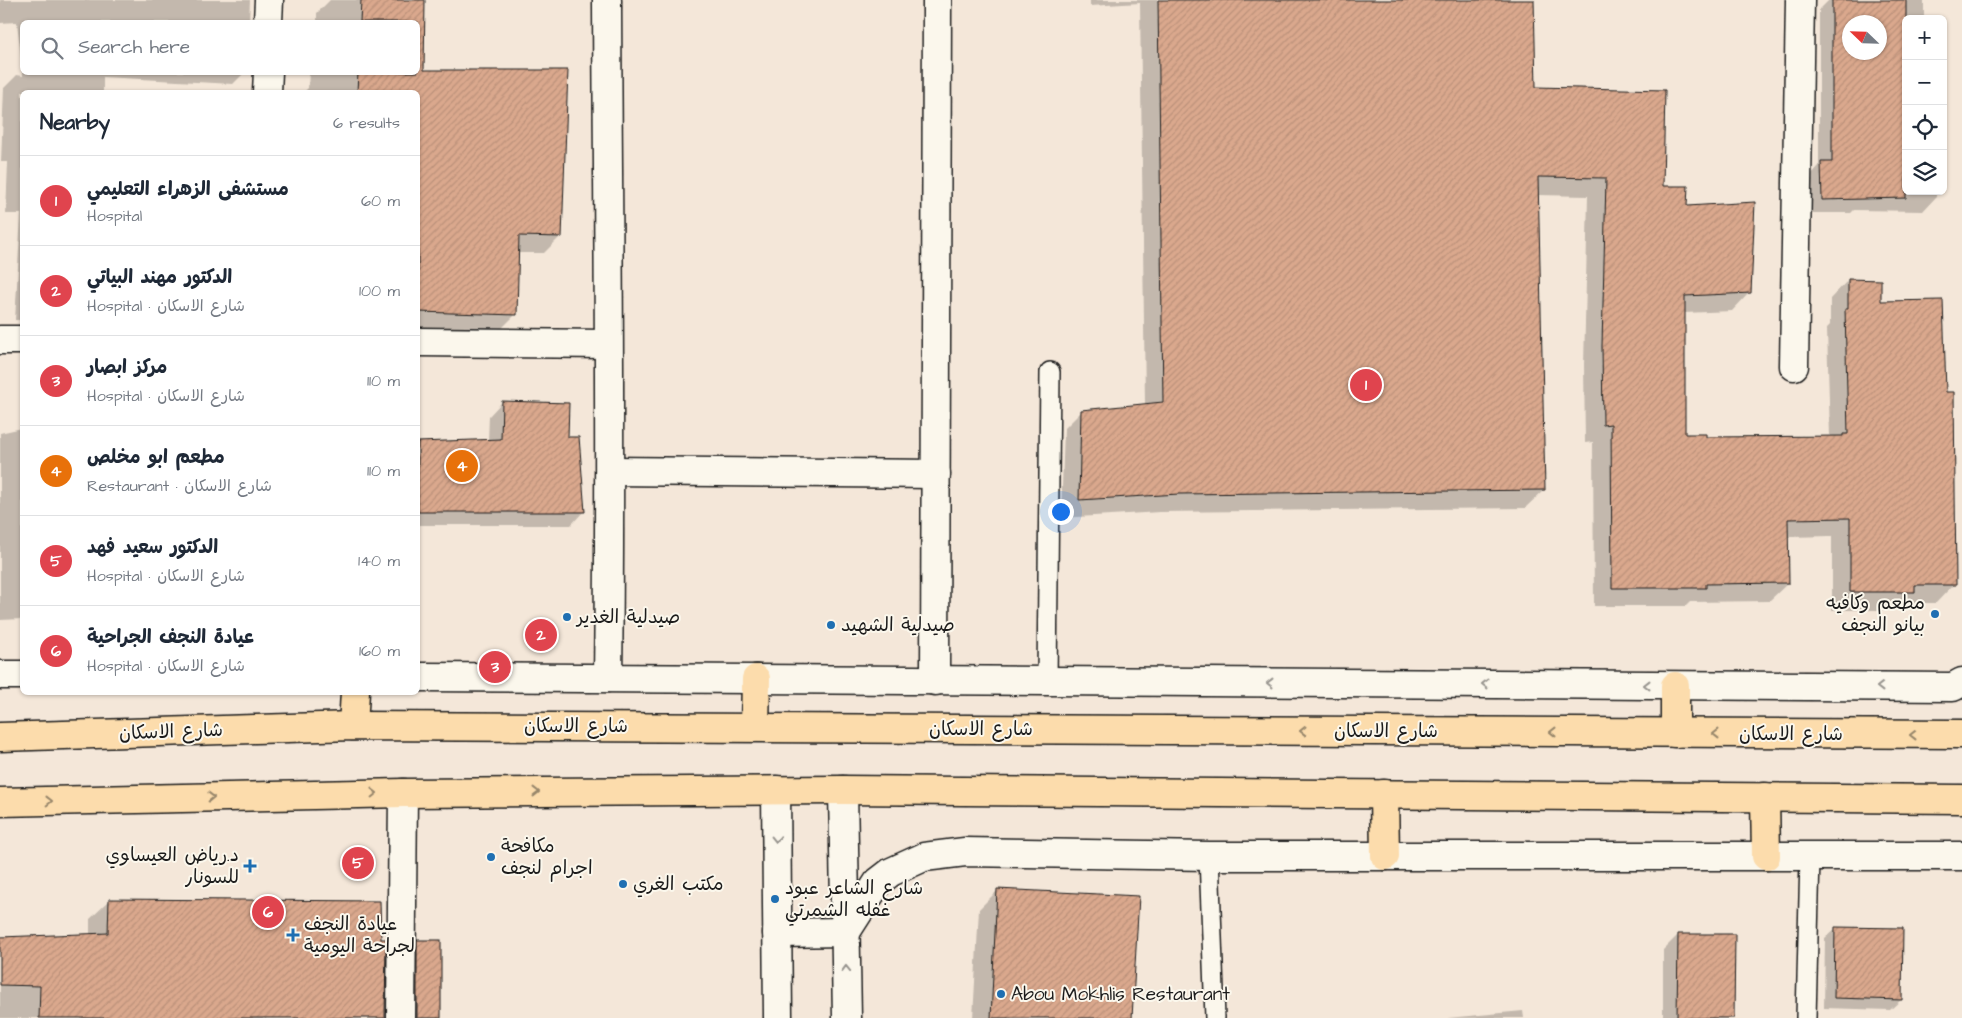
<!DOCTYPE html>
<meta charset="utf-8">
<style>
body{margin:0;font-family:"Architects Daughter","Playpen Sans Arabic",sans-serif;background:#f2f2f3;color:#1f2937}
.controls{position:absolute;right:15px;top:15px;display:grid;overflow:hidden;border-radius:8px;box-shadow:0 1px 4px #0004}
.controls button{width:45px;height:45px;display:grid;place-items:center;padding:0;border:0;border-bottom:1px solid #e0e1e3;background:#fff;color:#1f2937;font:25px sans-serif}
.compass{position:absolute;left:1842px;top:15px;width:45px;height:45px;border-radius:50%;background:#fff;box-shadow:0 1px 4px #0004;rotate:293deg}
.you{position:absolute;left:1060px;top:511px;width:18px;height:18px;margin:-12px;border:4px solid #fff;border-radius:50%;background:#1a73e8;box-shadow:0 0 0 8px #1a73e833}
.badge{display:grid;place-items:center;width:32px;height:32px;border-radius:50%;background:#0f766e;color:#fff;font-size:16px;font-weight:700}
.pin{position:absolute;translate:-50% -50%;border:2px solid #fff;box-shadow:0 1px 5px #0006}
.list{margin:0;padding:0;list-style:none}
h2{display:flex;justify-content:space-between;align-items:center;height:65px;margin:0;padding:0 20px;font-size:21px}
h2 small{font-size:16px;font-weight:400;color:#747a83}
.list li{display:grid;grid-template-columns:32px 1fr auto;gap:15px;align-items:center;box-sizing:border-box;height:90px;padding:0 20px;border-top:1px solid #e0e1e3}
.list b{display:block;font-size:19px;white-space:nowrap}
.list p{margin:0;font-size:16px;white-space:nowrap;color:#747a83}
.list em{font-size:16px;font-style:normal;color:#747a83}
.icon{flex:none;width:28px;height:28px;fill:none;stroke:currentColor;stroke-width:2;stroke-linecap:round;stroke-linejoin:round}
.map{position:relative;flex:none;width:1962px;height:1018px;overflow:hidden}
.search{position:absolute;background:#fff;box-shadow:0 1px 4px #0004;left:20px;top:20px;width:400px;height:55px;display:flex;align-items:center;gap:12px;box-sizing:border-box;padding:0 18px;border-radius:8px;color:#747a83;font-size:19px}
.panel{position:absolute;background:#fff;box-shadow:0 1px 4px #0004;left:20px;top:90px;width:400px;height:605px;border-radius:8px}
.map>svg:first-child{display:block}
.shadow{fill:#0003;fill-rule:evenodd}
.building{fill:url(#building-hatch);stroke:#1c1c1c;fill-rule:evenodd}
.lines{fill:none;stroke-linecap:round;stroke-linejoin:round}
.lane-casing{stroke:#1c1c1c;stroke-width:22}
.street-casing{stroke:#1c1c1c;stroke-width:31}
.secondary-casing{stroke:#1c1c1c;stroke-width:31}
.primary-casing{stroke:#1c1c1c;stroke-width:31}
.lane{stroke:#fbf7ec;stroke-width:19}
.street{stroke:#fbf7ec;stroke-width:28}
.secondary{stroke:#fbf7ec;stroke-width:28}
.primary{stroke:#fcdcac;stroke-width:28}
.oneway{stroke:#97948e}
.oneway2{stroke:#97866b}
.poi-dot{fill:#1f6fb2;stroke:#fbf7ec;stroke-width:2}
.labels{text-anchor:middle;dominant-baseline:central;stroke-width:4;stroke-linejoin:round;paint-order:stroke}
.poi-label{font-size:19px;fill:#1c1c1c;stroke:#fbf7ec;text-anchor:start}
.street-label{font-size:19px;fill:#1c1c1c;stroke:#fbf7ec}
</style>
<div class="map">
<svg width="1962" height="1018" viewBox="0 0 1962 1018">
<defs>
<pattern id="building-hatch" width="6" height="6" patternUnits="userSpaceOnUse" patternTransform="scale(1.25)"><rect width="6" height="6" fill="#daa88d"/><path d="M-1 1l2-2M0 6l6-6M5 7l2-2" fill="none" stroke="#ba9079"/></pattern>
</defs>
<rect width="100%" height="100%" fill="#f4e7d9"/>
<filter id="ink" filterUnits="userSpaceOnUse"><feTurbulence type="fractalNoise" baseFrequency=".02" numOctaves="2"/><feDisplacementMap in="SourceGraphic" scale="10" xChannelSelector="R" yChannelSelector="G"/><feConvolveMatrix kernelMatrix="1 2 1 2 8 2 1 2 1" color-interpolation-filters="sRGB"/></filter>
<g filter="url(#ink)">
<g class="shadow">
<polygon points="0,0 250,0 249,22 22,22 22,72 245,72 233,84 103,77 103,92 22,92 22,320 15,320 21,214 6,214 8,162 1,162 4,88 17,75 23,76 17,22 0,23"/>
<polygon points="330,0 424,0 423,71 560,237 544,253 517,253 516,314 499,331 418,328 418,92 304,92 308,88 309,72 418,72 418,22 317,22 317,13"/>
<polygon points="1090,0 1533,0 1535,88 1686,208 1750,292 1732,311 1684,313 1683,435 1704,438 1830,437 1827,328 1830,325 1830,299 1848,280 1879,303 1954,584 1936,603 1902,603 1895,610 1832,610 1832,536 1787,537 1788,583 1769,601 1690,602 1686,606 1594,606 1593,442 1585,443 1584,365 1588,196 1537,195 1544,490 1525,508 1160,512 1061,518 1064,429 1082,411 1145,405 1140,3 1090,6"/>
<path d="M1829,0h95v19h-18v172h30v6l-13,14 -69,-1 -3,3h-42v-36l10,-11v-156zM1850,22h30v30h-30z"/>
<polygon points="502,402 567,438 584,511 571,525 418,525 418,444 488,441 489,416"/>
<polygon points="22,428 22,619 0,620 0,433"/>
<polygon points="998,890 1131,1018 973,1018 979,909"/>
<polygon points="109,901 384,1018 0,1018 0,938 90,935 90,919"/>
<polygon points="1836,928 1901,1000 1890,1010 1824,1008 1825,938"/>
<polygon points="1678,935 1733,1018 1663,1018 1663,950"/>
<polygon points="418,941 439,1018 399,1018 399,960"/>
<polygon points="1523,1011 1524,1018 1447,1018"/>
</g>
<g class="building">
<polygon points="361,0 425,0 424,70 568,70 562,237 519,236 517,315 418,312 418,92 357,92 358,72 418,72 418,22 360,22"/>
<polygon points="1158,0 1534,0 1536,87 1665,90 1663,186 1688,186 1687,206 1755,202 1751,293 1685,296 1685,434 1706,434 1706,437 1843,436 1843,434 1848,434 1845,309 1848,309 1848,279 1881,280 1881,301 1943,300 1946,392 1954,392 1956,585 1915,585 1915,592 1850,592 1850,518 1788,519 1789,583 1706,584 1706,588 1612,588 1611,424 1603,425 1602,346 1606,178 1538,177 1545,490 1179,494 1079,500 1081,410 1163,402"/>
<path d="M1832,0h74v198l-84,2 -1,-38h11zM1850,22h30v30h-30z"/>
<polygon points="502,401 569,403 568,437 579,437 585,512 418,512 418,442 501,439"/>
<polygon points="997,889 1139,896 1132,1018 991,1018"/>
<polygon points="109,899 380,901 381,939 386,939 385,1018 39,1018 40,986 0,985 0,937 108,933"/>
<polygon points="1835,927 1903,928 1902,1000 1834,998"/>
<polygon points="1678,934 1735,934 1734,1018 1677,1018"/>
<rect x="417" y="940" width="24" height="78"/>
</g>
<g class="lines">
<defs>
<g id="lane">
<polyline points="1047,682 1050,372"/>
<polyline points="1209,856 1215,1018"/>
<polyline points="1806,1018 1810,857"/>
</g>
<g id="street">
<path d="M607,0c1,226 4,452 1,678"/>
<polyline points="268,22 269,0"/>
<polyline points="267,92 268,72"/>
<polyline points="0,340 22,340"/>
<polyline points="418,342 608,344"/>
<polyline points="1794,366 1800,0"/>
<polyline points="611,471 936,474"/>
<polyline points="0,675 22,675"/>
<polyline points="418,677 756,679"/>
<polyline points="935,681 937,0"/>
<polyline points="401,1018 403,793"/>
</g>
<g id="secondary">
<polyline points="756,679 1953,687 1962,682"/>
<polyline points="776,790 778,1018"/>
<polyline points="843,790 847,1018"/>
<polyline points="777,933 846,932 878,882 891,872 924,857 965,852 1209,856 1962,856"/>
</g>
<g id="primary">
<polyline points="353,726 355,692"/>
<polyline points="755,727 756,679"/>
<polyline points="1675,733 1675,686"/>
<polyline points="0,737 353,726 1962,734"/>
<polyline points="1384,794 1385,856"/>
<polyline points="1765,797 1766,856"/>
<polyline points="0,802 403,793 843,790 1962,799"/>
</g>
</defs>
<use href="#lane" class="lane-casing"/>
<use href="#street" class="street-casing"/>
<use href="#secondary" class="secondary-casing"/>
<use href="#primary" class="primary-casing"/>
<use href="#lane" class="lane"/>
<use href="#street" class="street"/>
<use href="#secondary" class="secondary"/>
<use href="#primary" class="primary"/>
</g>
<defs><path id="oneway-chevron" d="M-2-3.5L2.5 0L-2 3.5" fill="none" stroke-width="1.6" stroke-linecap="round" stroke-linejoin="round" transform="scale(1.25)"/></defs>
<g class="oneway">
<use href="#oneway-chevron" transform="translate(1270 683) rotate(-180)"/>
<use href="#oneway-chevron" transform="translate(1485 684) rotate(-180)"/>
<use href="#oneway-chevron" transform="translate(1647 685) rotate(-180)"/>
<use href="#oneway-chevron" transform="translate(1880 687) rotate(-180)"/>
<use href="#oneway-chevron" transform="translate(776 839) rotate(89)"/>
<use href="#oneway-chevron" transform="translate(846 969) rotate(-91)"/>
</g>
<g class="oneway2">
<use href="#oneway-chevron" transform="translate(1303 731) rotate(-180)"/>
<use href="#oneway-chevron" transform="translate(1553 732) rotate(-180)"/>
<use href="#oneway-chevron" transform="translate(1716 734) rotate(-180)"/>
<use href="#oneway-chevron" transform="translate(1913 735) rotate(-180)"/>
<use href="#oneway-chevron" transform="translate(536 792)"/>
<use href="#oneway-chevron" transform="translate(374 793) rotate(-1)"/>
<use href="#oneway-chevron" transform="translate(211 797) rotate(-1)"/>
<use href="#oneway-chevron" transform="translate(49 801) rotate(-1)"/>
</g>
</g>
<g class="poi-dot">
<circle cx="1935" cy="614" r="5"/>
<circle cx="567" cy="617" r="5"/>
<circle cx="831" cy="625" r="5"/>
<circle cx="491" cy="857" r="5"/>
<path d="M247.5 858.5h5v5h5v5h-5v5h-5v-5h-5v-5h5z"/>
<circle cx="623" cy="884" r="5"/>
<circle cx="775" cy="899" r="5"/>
<path d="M290.5 927.5h5v5h5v5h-5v5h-5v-5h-5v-5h5z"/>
<circle cx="1001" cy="994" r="5"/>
</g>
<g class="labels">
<g class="poi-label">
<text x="1925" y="603" text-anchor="end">مطعم وكافيه<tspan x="1925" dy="22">بيانو النجف</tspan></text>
<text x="577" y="617">صيدلية الغدير</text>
<text x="841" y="625">صيدلية الشهيد</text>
<text x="501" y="846">مکافحة<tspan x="501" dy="22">اجرام لنجف</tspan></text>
<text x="239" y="855" text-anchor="end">د.رياض العيساوي<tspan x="239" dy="22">للسونار</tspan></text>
<text x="633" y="884">مكتب الغري</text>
<text x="785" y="888">شارع الشاعر عبود<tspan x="785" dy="22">غفله الشمرتي</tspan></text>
<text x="304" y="924">عيادة النجف<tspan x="304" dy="22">لجراحة اليومية</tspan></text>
<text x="1011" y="994">Abou Mokhlis Restaurant</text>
</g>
<g class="street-label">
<text x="576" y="726">شارع الاسكان</text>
<text x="981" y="729">شارع الاسكان</text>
<text x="1386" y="731">شارع الاسكان</text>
<text transform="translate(171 732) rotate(-2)">شارع الاسكان</text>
<text x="1791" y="734">شارع الاسكان</text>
</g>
</g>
</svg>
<div class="controls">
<button>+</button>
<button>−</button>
<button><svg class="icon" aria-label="locate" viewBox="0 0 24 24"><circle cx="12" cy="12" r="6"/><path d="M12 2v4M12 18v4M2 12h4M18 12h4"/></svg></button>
<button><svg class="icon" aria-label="layers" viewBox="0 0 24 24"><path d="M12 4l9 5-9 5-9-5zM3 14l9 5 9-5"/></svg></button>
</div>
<svg class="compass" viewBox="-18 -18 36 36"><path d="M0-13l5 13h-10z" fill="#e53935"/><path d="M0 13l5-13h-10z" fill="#747a83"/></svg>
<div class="you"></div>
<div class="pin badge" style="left:1366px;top:385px;background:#e0444e">1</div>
<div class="pin badge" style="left:541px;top:635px;background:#e0444e">2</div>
<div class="pin badge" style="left:495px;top:667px;background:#e0444e">3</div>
<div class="pin badge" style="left:462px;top:466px;background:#e8710a">4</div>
<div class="pin badge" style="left:358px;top:863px;background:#e0444e">5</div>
<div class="pin badge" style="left:268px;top:912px;background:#e0444e">6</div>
<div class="search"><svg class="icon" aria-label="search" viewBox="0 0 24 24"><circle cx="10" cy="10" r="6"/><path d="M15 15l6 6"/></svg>Search here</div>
<section class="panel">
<h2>Nearby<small>6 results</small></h2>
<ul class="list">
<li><span class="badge" style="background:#e0444e">1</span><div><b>مستشفى الزهراء التعليمي</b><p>Hospital</p></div><em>60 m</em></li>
<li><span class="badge" style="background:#e0444e">2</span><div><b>الدكتور مهند البياتي</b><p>Hospital · شارع الاسكان</p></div><em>100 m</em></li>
<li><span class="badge" style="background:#e0444e">3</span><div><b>مركز ابصار</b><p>Hospital · شارع الاسكان</p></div><em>110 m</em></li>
<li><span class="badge" style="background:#e8710a">4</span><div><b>مطعم ابو مخلص</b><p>Restaurant · شارع الاسكان</p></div><em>110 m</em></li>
<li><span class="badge" style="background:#e0444e">5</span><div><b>الدكتور سعيد فهد</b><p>Hospital · شارع الاسكان</p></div><em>140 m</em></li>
<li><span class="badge" style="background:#e0444e">6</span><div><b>عيادة النجف الجراحية</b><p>Hospital · شارع الاسكان</p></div><em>160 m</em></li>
</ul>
</section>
</div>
